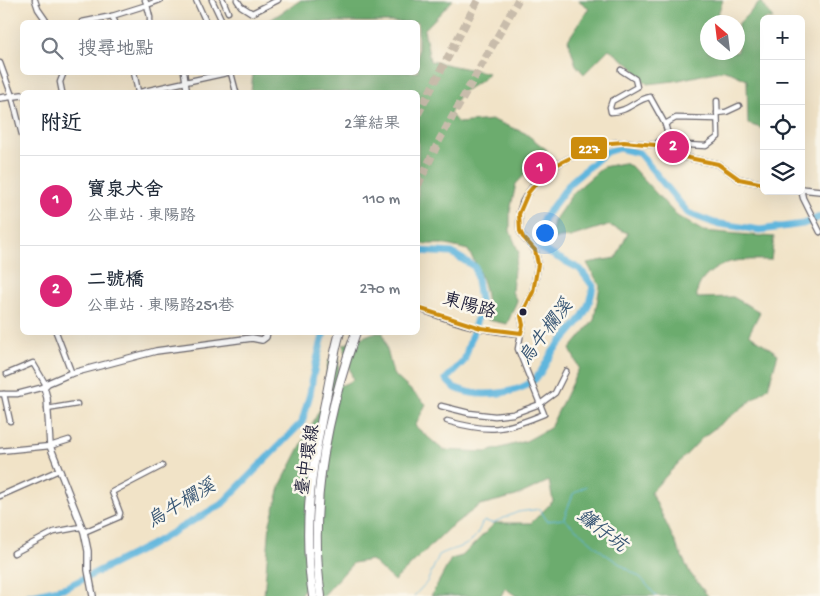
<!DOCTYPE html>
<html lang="zh-TW">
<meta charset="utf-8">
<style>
body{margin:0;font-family:"Gochi Hand","LXGW WenKai TC",sans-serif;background:#f6f6f7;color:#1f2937}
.controls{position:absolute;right:15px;top:15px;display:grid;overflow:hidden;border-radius:8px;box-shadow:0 5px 20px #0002}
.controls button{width:45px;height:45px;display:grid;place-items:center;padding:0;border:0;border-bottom:1px solid #e0e1e3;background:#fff;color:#1f2937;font:25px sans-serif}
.compass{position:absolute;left:700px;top:15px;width:45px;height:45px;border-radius:50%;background:#fff;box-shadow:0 5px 20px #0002;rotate:332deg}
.you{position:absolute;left:544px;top:232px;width:18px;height:18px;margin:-12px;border:4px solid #fff;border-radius:50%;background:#1a73e8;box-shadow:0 0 0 8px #1a73e833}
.badge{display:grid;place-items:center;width:32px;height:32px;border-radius:50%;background:#db2777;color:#fff;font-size:16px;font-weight:700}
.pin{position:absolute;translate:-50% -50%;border:2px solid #fff;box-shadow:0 1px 5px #0006}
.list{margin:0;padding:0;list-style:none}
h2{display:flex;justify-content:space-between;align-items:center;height:65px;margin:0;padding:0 20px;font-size:21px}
h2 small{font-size:16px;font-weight:400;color:#747a83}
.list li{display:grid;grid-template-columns:32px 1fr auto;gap:15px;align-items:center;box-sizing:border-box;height:90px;padding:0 20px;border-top:1px solid #e0e1e3}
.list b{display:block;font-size:19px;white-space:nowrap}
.list p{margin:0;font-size:16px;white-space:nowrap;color:#747a83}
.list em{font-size:16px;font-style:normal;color:#747a83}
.icon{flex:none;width:28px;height:28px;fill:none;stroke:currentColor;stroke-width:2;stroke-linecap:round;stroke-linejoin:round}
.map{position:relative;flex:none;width:820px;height:596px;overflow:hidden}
.search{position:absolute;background:#fff;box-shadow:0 5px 20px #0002;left:20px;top:20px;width:400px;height:55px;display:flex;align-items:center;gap:12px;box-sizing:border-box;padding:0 18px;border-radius:8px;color:#747a83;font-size:19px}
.panel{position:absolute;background:#fff;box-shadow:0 5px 20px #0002;left:20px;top:90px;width:400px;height:245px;border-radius:8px}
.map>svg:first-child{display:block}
.forest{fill:#6cac6e;stroke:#476754}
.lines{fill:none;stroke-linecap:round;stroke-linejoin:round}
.stream{stroke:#61b6dd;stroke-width:1}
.river{stroke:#61b6dd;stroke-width:7}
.highway-tunnel{stroke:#c8bcab;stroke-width:8;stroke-dasharray:8 4;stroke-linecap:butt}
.street-casing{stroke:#6a666c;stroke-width:7}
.secondary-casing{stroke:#6a666c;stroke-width:8}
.highway-casing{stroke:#6a666c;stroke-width:10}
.street{stroke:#fff;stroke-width:4.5}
.secondary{stroke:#fff;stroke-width:5.5}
.highway{stroke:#fff;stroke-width:8}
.bus-1-casing{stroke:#fbf7ec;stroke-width:8}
.bus-1{stroke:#cc8c0c;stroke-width:4}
.bus-dot{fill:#22223b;stroke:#fbf7ec;stroke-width:2}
.labels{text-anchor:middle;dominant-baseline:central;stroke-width:5;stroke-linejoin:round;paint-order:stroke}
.street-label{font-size:18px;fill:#22223b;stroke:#fbf7ec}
.water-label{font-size:19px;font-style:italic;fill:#385674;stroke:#fbf7ec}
.line-badge{stroke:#fbf7ec;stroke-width:2}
.badge-label{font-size:14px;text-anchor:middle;font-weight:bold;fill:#fff}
</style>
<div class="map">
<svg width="820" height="596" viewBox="0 0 820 596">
<rect width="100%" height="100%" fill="#fbf7ec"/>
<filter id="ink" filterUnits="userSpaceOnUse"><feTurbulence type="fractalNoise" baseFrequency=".02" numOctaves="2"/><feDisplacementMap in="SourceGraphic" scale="10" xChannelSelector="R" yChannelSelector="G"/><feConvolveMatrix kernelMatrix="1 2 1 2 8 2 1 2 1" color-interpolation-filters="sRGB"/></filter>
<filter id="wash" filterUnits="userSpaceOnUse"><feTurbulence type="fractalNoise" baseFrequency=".0096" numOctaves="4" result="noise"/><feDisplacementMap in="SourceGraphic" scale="20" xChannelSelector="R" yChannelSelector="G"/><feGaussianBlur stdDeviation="1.12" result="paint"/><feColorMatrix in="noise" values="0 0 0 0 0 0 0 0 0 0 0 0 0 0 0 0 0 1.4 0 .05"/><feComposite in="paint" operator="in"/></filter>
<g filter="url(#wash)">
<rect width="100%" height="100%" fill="#f1e3c7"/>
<g class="forest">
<path d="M301,0h152l-29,30 6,31 58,12 -7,8 -21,12 -10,21 8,9 35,-3 32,13 22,17 -31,34 -6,27v20l9,22 -5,16 -2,23 5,9 -10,23 -19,-4c-1,-30 -5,-44 -20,-70l-26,-6h-24v-152h-167l2,-19 165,-1v-50h-151z"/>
<polygon points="578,0 723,0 718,14 722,22 708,22 708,52 738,52 738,24 761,1 773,19 764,19 764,129 748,124 747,80 725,70 674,81 647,84 630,65 609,49 584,74 576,65 568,40 589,8"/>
<path d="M623,163l8,3 46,50 26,15 71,6 -3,23c-13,0 -29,-1 -41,2 -15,5 -35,18 -33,36l36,-1 27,15 -11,22 29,20 -10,34 -65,49 -52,55 39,81 18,23h-192l-11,-8 -4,8h-70l20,-37 11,-3 33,-33h36l22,-22 -4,-20 -33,15 -36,9 -31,23 -55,53 -23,-21 -18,3 -30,33h-2l-12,-13 -10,13h-35l6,-73 11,-39 42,-81 5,-42 10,-4 2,29 13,-6 -10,-35 30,-12h10l10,41 33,30 -11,22 28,24 43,2 40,-11 24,-13 29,-60 -9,-19 24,-29 6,-34 -13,-23 29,-5 12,-25 -20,-8 -38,12 -19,2 3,-18 19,-28 30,-26z"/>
</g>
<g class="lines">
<g class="stream">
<polyline points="564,518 573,494 586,486"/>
<polyline points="564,519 605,554 641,578 656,596"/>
<path d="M414,596l13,-14 12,-27c22,-11 33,-5 43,-32l3,-2 7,2 26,-11 22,-3 7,12 16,-2"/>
</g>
<g class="river">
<path d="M418,251l34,2 23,14 6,39 -17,55 -18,18c3,4 7,9 12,10 21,9 64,6 80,-13 6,-8 10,-18 16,-26 20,-24 34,-31 39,-64l-13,-17 -39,-20 -4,-8 7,-23 27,-36 35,-30 13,-4 20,5 49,60 26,10 46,7 43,-6 17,-7"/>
<polyline points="28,596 67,587 149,546 222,504 302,422 310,394 313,375 324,332"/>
</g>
</g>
</g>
<g filter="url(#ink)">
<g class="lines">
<g class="highway-tunnel">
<polyline points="418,114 478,0"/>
<polyline points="418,185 440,139 518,0"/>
</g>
<defs>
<g id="street">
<polyline points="35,0 38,9 47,22"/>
<polyline points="196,0 206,22"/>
<polyline points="212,0 221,19"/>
<polyline points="223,0 228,12"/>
<polyline points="237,0 241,6 252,13 278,0"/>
<polyline points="82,22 112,16"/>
<polyline points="115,22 112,16 147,5 145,0"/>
<polyline points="150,22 150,17 147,5 160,0"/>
<polyline points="0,63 12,96 22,135"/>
<path d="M621,70l14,9 2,8 -25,14 -2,6 1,5c17,0 24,-12 39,-15l15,27 3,10 -13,11"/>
<polyline points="134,72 138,92"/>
<polyline points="184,72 187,92"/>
<polyline points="231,73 236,92"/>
<polyline points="62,92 60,82 64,72"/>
<polyline points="140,92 231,72"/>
<polyline points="717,113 726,112 739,106"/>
<polyline points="665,124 676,118 717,119"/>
<polyline points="662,149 668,144 706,146 718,137 717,101"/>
<polyline points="801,189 803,198 820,232"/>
<polyline points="56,332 72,374"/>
<polyline points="7,374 33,363 46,385"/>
<polyline points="0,394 17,394 44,387"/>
<polyline points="4,394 10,421"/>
<polyline points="441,406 469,413 495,416 513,414 540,404 555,393 566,371"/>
<polyline points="47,409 77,404"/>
<path d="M447,421c43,12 56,10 97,-7l-26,-65 3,-16"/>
<polyline points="0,451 50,446 69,440"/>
<polyline points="0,496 59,470"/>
<polyline points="84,532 119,517 120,513 112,492 162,466"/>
<polyline points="14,553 54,532 81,527"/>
</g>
<g id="secondary">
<polyline points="0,98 22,95"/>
<polyline points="801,189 820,191"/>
<path d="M418,308c32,12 68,25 103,25l2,-8 -2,-9 12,-24 5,-28 -3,-14 -12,-13 -3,-6 -1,-17 4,-12 5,-9 9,-12 11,-12 50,-25 26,-2 31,3 15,9 48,10 21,15 25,5"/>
<polyline points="93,596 88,570 88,551 84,532 50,446 47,398 44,387 48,383 69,374 156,351 252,338 262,340 266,337 267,332"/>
</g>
<g id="highway">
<path d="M313,596c-11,-67 -2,-127 12,-193 5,-23 8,-47 15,-71"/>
<path d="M321,596c-13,-89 5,-179 35,-264"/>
</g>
</defs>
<use href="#street" class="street-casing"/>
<use href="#secondary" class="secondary-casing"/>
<use href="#highway" class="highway-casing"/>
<use href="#street" class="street"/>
<use href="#secondary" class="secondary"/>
<use href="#highway" class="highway"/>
<defs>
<polyline id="bus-1" points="418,308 481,328 521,333 523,325 521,316 533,292 538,264 535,250 523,237 520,231 519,214 528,193 548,169 598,144 624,142 655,145 670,154 718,164 739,179 764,184"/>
</defs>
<use href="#bus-1" class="bus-1-casing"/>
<use href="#bus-1" class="bus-1"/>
</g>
</g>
<circle class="bus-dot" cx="523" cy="312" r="4.5"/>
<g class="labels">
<g class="street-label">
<text transform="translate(469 307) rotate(16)">東陽路</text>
<text transform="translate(309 460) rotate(-81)">臺中環線</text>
</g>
<g class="water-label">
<text transform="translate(547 333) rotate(-53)">烏牛欄溪</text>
<text transform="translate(182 505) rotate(-31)">烏牛欄溪</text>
<text transform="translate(601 532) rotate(38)">鐮仔坑</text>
</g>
</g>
<rect class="line-badge" x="570" y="136" width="38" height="24" rx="5" fill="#cc8c0c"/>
<g class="badge-label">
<text x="589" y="153">227</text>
</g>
</svg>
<div class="controls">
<button>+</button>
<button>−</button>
<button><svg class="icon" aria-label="locate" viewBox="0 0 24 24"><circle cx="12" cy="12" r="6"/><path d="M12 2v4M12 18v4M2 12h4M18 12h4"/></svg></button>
<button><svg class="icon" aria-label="layers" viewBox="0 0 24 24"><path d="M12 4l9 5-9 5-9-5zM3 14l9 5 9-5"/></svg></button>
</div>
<svg class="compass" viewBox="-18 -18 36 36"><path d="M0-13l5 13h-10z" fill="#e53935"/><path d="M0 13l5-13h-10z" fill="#747a83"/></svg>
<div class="you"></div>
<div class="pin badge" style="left:540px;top:168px">1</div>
<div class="pin badge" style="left:673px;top:147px">2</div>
<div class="search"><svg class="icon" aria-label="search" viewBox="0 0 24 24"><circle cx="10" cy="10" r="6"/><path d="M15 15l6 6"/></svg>搜尋地點</div>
<section class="panel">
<h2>附近<small>2筆結果</small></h2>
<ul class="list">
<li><span class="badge">1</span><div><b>寶泉犬舍</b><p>公車站 · 東陽路</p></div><em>110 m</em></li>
<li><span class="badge">2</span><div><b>二號橋</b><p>公車站 · 東陽路251巷</p></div><em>270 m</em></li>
</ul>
</section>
</div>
